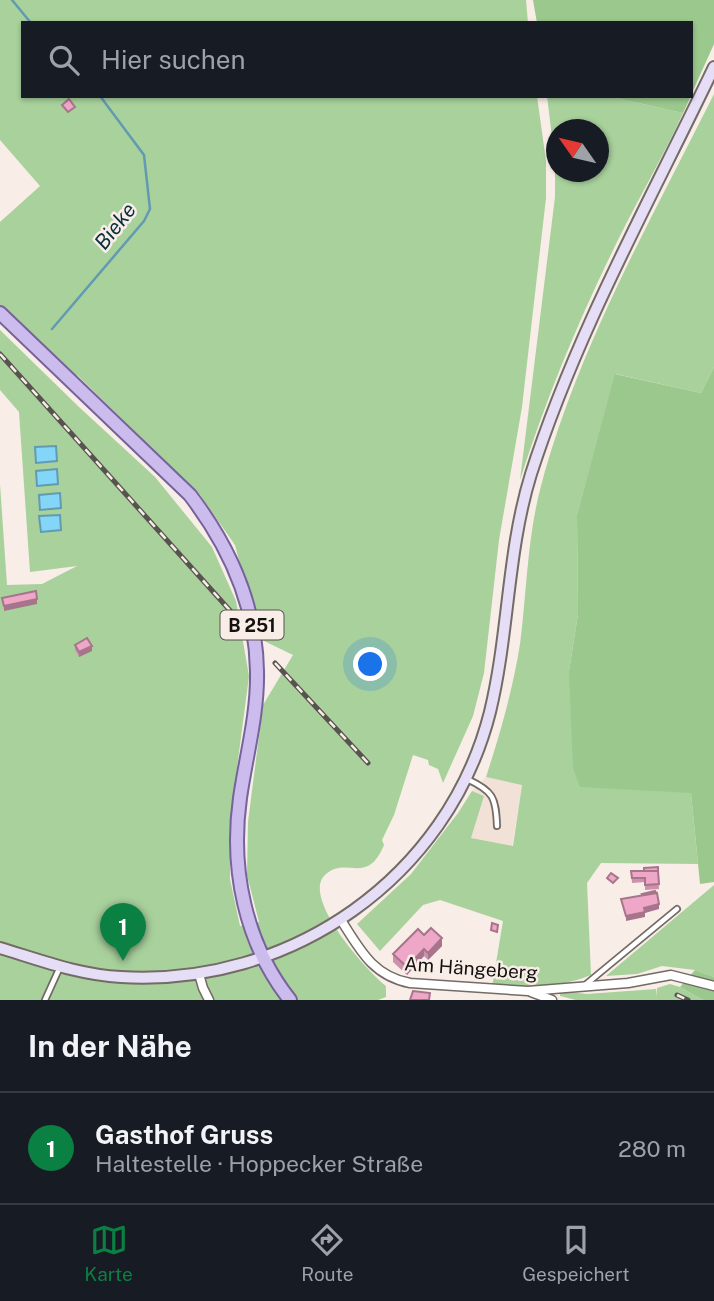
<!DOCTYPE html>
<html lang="de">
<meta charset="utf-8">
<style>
body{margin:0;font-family:"Public Sans",sans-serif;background:#242831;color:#f1f3f6}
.compass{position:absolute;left:546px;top:119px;width:63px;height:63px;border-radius:50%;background:#171b24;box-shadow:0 2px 5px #0004;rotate:304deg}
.you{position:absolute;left:371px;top:665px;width:24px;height:24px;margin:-18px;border:5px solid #fff;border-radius:50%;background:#1a73e8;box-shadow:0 0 0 10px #1a73e833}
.badge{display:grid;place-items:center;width:46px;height:46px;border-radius:50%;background:#0b8043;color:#fff;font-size:23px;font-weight:700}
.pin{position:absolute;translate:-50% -58px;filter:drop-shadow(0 2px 4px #0008)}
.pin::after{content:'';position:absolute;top:37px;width:24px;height:21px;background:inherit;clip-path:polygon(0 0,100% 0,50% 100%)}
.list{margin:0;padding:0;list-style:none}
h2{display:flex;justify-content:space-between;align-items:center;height:91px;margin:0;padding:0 28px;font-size:30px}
h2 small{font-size:23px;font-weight:400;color:#9ea1a6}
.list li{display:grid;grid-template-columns:46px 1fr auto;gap:21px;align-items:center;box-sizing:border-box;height:112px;padding:0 28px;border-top:2px solid #363941}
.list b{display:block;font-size:26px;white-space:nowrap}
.list p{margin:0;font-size:23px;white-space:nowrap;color:#9ea1a6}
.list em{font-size:23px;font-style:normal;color:#9ea1a6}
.icon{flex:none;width:38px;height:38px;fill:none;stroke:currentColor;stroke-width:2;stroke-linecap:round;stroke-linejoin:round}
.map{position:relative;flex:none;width:714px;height:1000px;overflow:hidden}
.search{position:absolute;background:#171b24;box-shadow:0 2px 5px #0004;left:21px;right:21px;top:21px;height:77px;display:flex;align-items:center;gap:18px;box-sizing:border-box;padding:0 24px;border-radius:0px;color:#9ea1a6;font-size:26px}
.sheet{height:203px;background:#171b24}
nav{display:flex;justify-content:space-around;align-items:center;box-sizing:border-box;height:98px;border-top:2px solid #363941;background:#171b24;font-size:19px;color:#9ea1a6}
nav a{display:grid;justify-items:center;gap:4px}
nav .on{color:#0b8043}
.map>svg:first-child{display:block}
.built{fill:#f1e1d6}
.green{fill:#a8d19c;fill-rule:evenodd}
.forest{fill:#9bc88d}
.water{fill:#83d6f7;stroke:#629bb1;stroke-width:2}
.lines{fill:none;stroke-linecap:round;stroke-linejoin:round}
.stream{stroke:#629bb1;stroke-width:2.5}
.lane-casing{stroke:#736b65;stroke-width:8}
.street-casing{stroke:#736b65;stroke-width:11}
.secondary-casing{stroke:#736b65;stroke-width:14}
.primary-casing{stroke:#766399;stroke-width:16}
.lane{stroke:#fff;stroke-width:4.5}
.street{stroke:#fff;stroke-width:8}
.secondary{stroke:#e6ddf7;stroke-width:10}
.primary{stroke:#ccbcee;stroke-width:12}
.rail-casing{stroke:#595350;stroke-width:5}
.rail{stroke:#f8ede7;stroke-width:2.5;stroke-dasharray:8;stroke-linecap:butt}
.wall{fill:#ce90ab}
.shaded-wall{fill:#a7758b}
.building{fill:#efa7c7;stroke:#a7758b;stroke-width:2}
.labels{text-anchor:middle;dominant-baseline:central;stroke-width:5;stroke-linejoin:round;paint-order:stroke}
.shield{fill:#f8ede7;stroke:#585350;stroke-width:2}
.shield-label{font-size:18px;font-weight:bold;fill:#14110f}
.street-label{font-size:19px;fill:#14110f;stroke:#f8ede7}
.water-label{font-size:21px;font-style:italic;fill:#072f3d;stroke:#f8ede7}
</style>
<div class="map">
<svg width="714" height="1000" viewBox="0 0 714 1000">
<rect width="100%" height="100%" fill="#f8ede7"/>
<polygon class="built" points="486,777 522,784 512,847 471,838 484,796 472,791"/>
<g class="green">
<path d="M0,0h526l2,23h-505v73h514l9,65v37l-24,209 -23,133 -15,133 -11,43 -30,67 -5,-14 -9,-4 -1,-5 -15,-5 -19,60 -12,25 2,5c-17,41 -37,11 -58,29 -27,22 42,98 60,112v11l-8,3h-378v-516l7,101 35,-1 35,-18 -47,6 -11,-160 -19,-22v-60l79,77 76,70 57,70 24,54 13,75 -19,145v58l10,47 19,-4 -12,-47 1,-53 15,-117 30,-50 -33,-16 -25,-94 -35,-50 -123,-120 -4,5 -73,-74v-84l40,-36 -40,-46z"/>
<path d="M714,94v273l-13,26 -85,-19 -39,141 1,99 -9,57 122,122 7,71 -97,-1 -14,20 4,92c-32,13 -65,13 -99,12l11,-66 -63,-21 -17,5 -43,46 -23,-27 54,-50 47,-61 14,-22 12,5 -13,42 42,8 9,-61 -36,-8c14,-43 27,-88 34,-133 7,-53 7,-106 21,-158 37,-139 109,-264 173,-392z"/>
<path d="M547,96h60l76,17c-20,44 -45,86 -66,129 -38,77 -71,156 -97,238l35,-283v-35zM556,130h42v42h-42z"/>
<polygon points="714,885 714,977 695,970 662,966 637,974 606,976"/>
<polygon points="670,984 680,987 703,1000 576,1000 560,996 560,991 587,994 656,989 656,997 657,988"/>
</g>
<g class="forest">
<polygon points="533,0 714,0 714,44 691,95 691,23 537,23"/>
<polygon points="607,96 691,96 683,113"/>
<polygon points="714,367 714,882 700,884 691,793 580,787 573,768 569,671 578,614 577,515 615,374 701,393"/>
<polygon points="695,970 714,977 714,1000 703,1000 680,987"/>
</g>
<g class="water">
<polygon points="56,446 57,461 36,463 35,447"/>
<polygon points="57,469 58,484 37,486 36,471"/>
<polygon points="60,493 61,508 40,510 39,495"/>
<polygon points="60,515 61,530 41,532 39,516"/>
</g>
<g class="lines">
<g class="stream">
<polyline points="12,0 31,23"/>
<polyline points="52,329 144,221 150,209 144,155 100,96"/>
</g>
<defs>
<g id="lane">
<path d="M467,779c26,12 29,18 30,47"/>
<polyline points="585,985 677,909"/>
<polyline points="45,1000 60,967"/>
</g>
<g id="street">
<path d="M341,920c19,30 32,56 69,63l118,8 100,-8 43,-8 43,11"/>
<polyline points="199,974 203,988 209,1000"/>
<polyline points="531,992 552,1000"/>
</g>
<path id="secondary" d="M0,948c40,12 79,27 121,29 169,10 327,-99 369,-265 19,-78 17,-161 41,-238 46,-143 119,-273 183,-407"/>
<path id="primary" d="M0,313l190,182c39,51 66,110 67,176 1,43 -11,85 -17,127 -10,71 5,145 50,202"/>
</defs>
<use href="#lane" class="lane-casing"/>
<use href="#street" class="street-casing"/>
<use href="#secondary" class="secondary-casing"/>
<use href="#primary" class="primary-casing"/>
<use href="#lane" class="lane"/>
<use href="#street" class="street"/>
<use href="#secondary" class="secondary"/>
<use href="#primary" class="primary"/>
<defs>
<g id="rail">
<polyline points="0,354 234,615"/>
<polyline points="275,663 368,763"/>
<polyline points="677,995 688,1000"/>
</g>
</defs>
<use href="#rail" class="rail-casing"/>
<use href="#rail" class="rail"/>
</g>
<g class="wall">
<polygon points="75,645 92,651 79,657 75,650"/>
<polygon points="658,867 659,889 645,890 645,882 632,883 631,871 644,871"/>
<polygon points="424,935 442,946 428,960 424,956 407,975 393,962 393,954"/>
</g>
<g class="shaded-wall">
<polygon points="37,599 37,604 4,611 4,606"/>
<polygon points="92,646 92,651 79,657 79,652"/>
<polygon points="659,904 659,909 645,913 645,917 626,921 626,916 644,908"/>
<polygon points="442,938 442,946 428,960 428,953"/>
<polygon points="424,949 424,956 407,975 407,967"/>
</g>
<g class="building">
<polygon points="69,99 75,107 68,112 62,105"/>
<polygon points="36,591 37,599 4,606 2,598"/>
<polygon points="87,638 92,646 79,652 75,645"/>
<polygon points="658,867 658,871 644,871 644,868"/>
<polygon points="631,871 658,871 659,884 645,885 645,878 632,878"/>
<polygon points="611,873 618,878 613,883 607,878"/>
<polygon points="655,891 656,893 643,895 642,894"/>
<polygon points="657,893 659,904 644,908 645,912 626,916 621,899"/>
<polygon points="492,923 498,925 497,932 491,930"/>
<polygon points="431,928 442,938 428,953 424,949 407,967 393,954 418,929 424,935"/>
<polygon points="413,991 430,993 429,1000 410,1000"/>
</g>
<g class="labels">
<rect class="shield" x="220.5" y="610.5" width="63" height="29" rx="5"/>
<g class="shield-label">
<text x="252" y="625">B 251</text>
</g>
<g class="street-label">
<text transform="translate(471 968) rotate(4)">Am Hängeberg</text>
</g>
<g class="water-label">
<text transform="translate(115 226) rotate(-52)">Bieke</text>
</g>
</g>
</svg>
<svg class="compass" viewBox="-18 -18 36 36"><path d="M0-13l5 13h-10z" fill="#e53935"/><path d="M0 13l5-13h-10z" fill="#9ea1a6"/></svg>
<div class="you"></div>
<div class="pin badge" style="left:123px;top:961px">1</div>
<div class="search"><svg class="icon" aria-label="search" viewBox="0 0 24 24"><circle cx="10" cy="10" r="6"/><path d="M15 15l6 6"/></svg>Hier suchen</div>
</div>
<section class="sheet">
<h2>In der Nähe<small></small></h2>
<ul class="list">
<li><span class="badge">1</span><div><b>Gasthof Gruss</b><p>Haltestelle · Hoppecker Straße</p></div><em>280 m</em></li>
</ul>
</section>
<nav>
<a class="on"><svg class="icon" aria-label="map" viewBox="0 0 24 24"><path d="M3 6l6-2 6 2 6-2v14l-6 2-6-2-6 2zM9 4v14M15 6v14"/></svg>Karte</a>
<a><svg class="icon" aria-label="directions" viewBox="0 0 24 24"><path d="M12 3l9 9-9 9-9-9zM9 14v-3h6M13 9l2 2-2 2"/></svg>Route</a>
<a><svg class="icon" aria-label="saved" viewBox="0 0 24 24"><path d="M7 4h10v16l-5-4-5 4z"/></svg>Gespeichert</a>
</nav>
